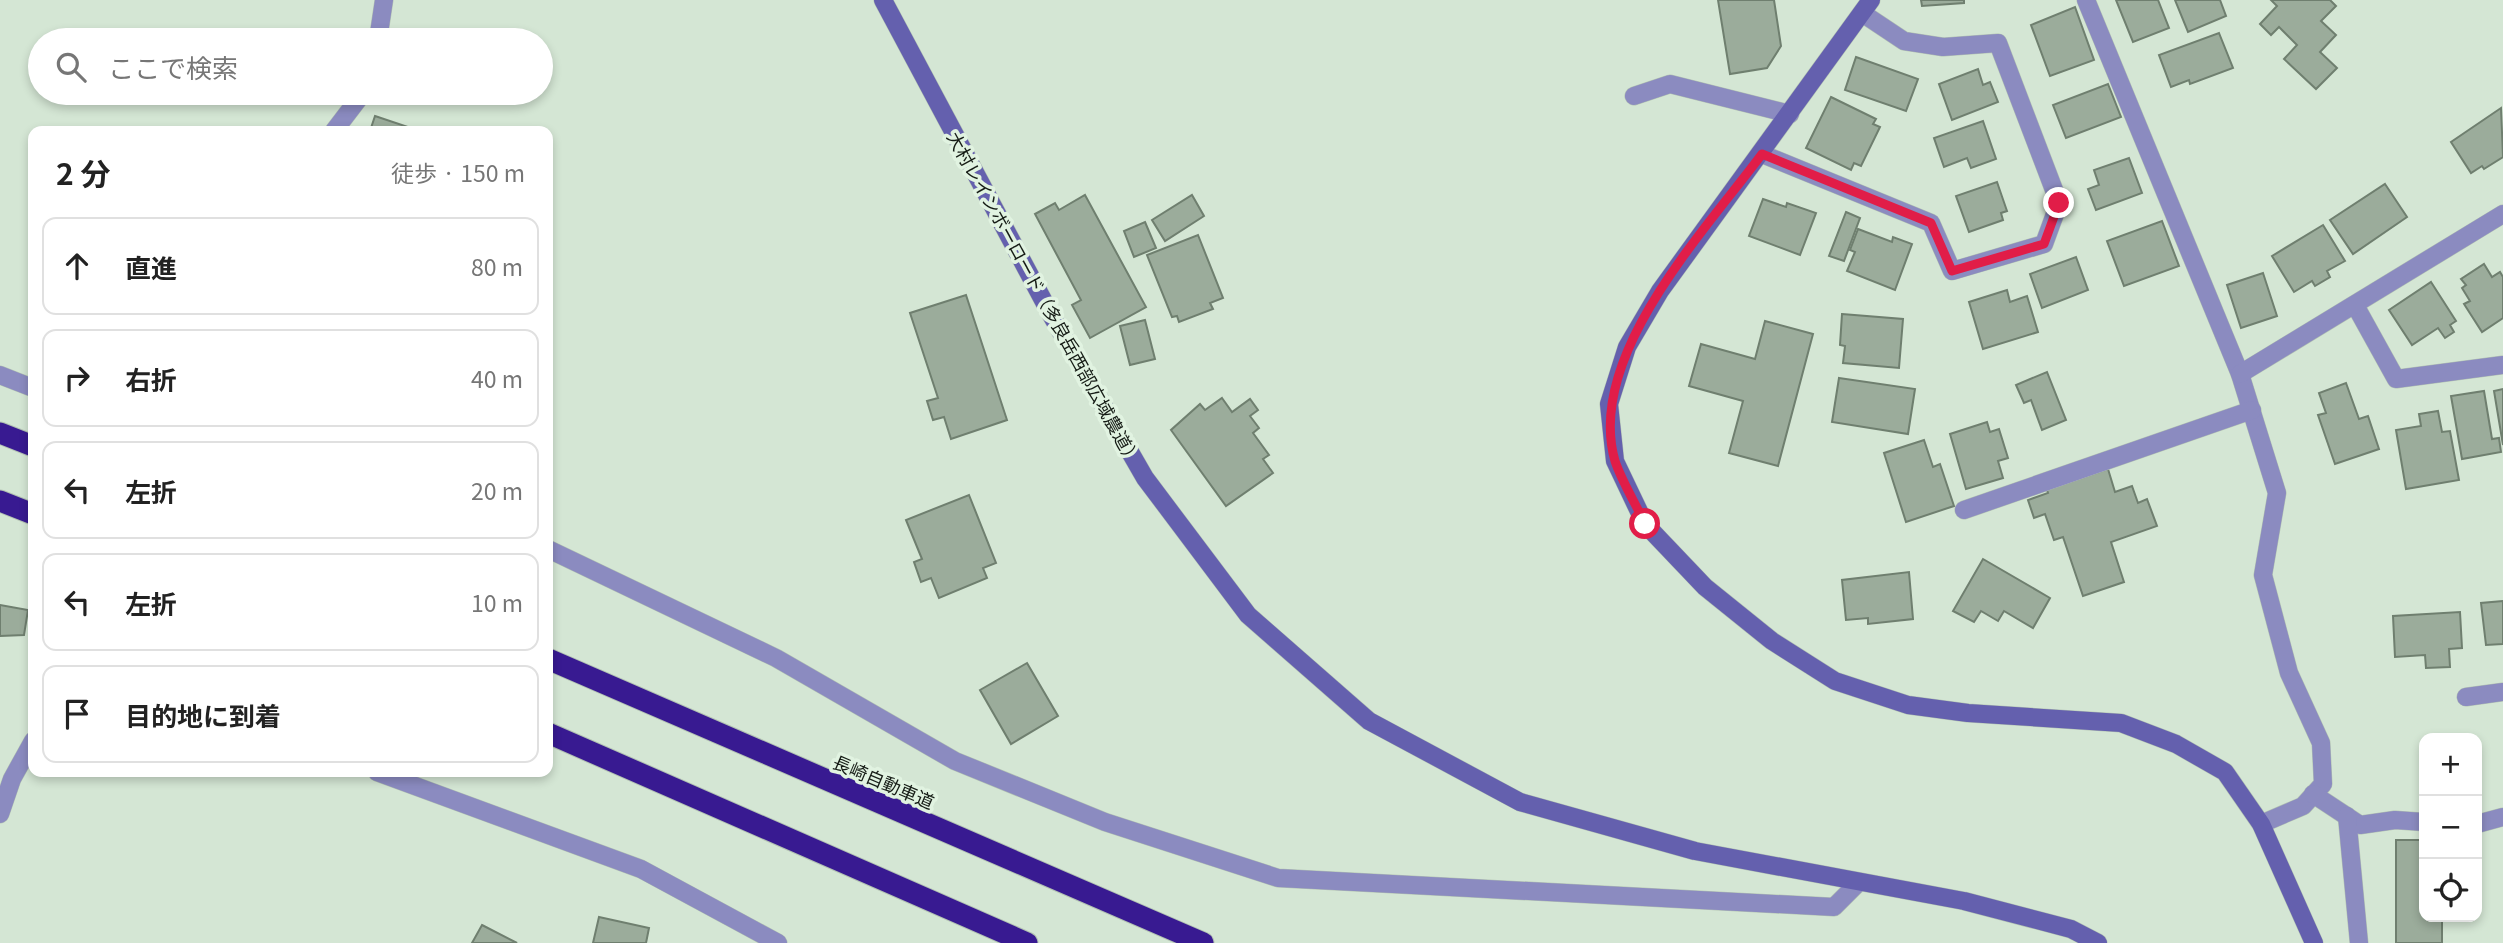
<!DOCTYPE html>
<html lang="ja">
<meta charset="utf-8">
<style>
body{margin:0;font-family:Georgia,"Noto Sans JP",serif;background:#f2f2f2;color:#222}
.controls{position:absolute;right:21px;bottom:21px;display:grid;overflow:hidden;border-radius:14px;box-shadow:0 4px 10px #0003}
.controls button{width:63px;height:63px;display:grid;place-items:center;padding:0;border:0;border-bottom:2px solid #e0e0e0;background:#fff;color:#222;font:35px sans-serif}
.stop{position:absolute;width:21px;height:21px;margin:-16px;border:5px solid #e11d48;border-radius:50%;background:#fff}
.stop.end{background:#e11d48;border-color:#fff;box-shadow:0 2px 7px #0008}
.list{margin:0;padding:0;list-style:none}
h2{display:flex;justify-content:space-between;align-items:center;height:91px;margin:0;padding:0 28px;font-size:30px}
h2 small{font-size:23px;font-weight:400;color:#767676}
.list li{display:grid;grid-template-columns:46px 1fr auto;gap:21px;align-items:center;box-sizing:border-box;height:98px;margin:0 14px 14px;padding:0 14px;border:2px solid #e0e0e0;border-radius:14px}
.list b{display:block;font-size:26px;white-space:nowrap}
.list em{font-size:23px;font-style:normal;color:#767676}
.icon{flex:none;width:38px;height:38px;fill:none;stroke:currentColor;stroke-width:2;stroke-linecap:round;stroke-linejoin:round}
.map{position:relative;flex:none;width:2503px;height:943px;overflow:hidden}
.search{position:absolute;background:#fff;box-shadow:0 4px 10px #0003;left:28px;top:28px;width:525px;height:77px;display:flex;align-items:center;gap:18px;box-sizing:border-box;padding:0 24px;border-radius:38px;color:#767676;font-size:26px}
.panel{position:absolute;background:#fff;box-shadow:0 4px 10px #0003;left:28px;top:126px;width:525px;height:651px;border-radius:14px}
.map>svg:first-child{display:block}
.building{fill:#9bac9b;stroke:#6f7f6f;stroke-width:2}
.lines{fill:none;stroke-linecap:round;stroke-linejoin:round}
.street-casing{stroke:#b2c1b2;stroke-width:19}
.secondary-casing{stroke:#b2c1b2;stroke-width:19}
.highway-casing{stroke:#b2c1b2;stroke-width:23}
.street{stroke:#8b8bc0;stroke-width:18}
.secondary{stroke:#6460ae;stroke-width:18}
.highway{stroke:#381a91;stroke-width:21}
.route{stroke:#e11d48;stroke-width:9}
.labels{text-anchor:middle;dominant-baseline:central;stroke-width:7;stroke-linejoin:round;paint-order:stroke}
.street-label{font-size:18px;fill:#151b15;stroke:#e1f3e1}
</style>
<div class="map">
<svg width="2503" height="943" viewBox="0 0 2503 943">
<rect width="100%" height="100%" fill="#d4e6d4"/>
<g class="building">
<polygon points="1718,0 1774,0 1781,46 1767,68 1730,74"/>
<polygon points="1921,0 1964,0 1964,3 1922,6"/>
<polygon points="2116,0 2158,0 2169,28 2133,42"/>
<polygon points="2175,0 2220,0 2226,16 2188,32"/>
<polygon points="2271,0 2330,0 2336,6 2321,21 2336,35 2320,52 2337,68 2316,89 2284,59 2297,45 2279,27 2271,35 2260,24 2277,6"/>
<polygon points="2075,7 2094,60 2050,76 2031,25"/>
<polygon points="2219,33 2233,68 2190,84 2189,80 2171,87 2159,55"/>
<polygon points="1856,57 1918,79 1906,111 1845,90"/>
<polygon points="1978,69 1983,85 1990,82 1998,102 1952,120 1939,84"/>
<polygon points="2108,84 2121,117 2066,138 2053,105"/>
<polygon points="1831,97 1876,119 1873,124 1880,127 1861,166 1854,163 1851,170 1806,148"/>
<polygon points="2501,108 2503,157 2484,169 2482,166 2471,173 2451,142"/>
<polygon points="375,116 414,129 413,131 370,131"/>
<polygon points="1983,121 1996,159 1971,168 1967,158 1944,167 1934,138"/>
<polygon points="2129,158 2142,193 2096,210 2088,189 2099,185 2094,170"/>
<polygon points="1997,182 2007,211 2001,213 2003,220 1969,232 1956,196"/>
<polygon points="2385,184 2407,217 2353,254 2330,220"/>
<polygon points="1085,195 1146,307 1090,338 1072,305 1081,300 1035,214 1055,203 1059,210"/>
<polygon points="1192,195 1204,216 1165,241 1152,220"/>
<polygon points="1763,199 1786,207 1787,203 1816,213 1800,255 1749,236"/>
<polygon points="1846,212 1860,218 1844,261 1829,256"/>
<polygon points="2162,221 2179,266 2124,286 2107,241"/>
<polygon points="1145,222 1156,248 1134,257 1124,231"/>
<polygon points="2323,225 2345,261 2327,271 2330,277 2315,286 2312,281 2294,292 2272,256"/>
<polygon points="1858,229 1892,242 1893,237 1912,244 1895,290 1847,271 1855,252 1850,250"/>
<polygon points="1198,235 1223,298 1210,303 1213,309 1179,322 1177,316 1172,317 1147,255"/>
<polygon points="2076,257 2088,290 2042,308 2030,274"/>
<polygon points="2484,264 2492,277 2500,272 2503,277 2503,318 2482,332 2464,304 2470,301 2462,288 2466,285 2461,279"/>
<polygon points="2263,273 2277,316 2241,328 2227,285"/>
<polygon points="2431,282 2456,321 2450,325 2454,332 2445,338 2438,328 2412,345 2389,310"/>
<polygon points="2007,290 2010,302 2027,296 2038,332 1983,349 1969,302"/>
<polygon points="966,295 1007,420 951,439 944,417 933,420 927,401 938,398 910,313"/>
<polygon points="1842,314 1903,319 1899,368 1843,363 1845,346 1840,345"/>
<polygon points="1145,320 1155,359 1130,365 1120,326"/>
<polygon points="1765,321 1813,334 1778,466 1729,453 1743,401 1689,386 1701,344 1755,359"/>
<polygon points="2047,372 2066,420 2042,430 2031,400 2024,403 2016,385"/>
<polygon points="1839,378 1915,389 1908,434 1832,422"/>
<polygon points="2346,383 2359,419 2368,416 2379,449 2335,464 2318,415 2326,413 2319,393"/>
<polygon points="2503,389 2503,445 2494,391"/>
<polygon points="2484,391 2492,439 2499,438 2501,452 2462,459 2451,396"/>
<polygon points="1222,398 1232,412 1250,399 1258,410 1250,416 1259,428 1253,433 1269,455 1263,459 1273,473 1226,506 1171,430 1200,404 1205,410"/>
<polygon points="2438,411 2442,432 2450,431 2459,480 2406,489 2396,430 2421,426 2419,414"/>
<polygon points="1987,422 1990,432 1999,429 2008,458 1998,461 2003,478 1966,489 1950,434"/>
<polygon points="1924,440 1933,467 1940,464 1954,506 1906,522 1884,453"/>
<polygon points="2108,469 2115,492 2132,486 2138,503 2147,499 2157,526 2111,542 2124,582 2083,596 2063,537 2054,540 2045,514 2034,518 2028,500 2048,493 2047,490"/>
<polygon points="969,495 996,563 983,568 987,578 939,598 931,578 921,582 914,562 922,559 906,520"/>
<polygon points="1983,559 2050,598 2033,628 2004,611 1998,621 1981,611 1974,622 1953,611"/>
<polygon points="1909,572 1913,619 1868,624 1868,618 1846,620 1842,580"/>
<polygon points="2503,601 2503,644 2486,645 2481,603"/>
<polygon points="0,605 28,610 24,635 0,636"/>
<polygon points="2460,612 2462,648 2449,649 2450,667 2426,668 2425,655 2395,657 2393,616"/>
<polygon points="1027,663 1058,716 1011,744 980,690"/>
<polygon points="2396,840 2424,840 2424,917 2442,917 2442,943 2396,943"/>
<polygon points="599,917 649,928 646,943 593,943"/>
<polygon points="482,925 517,943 472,943"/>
</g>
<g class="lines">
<defs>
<g id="street">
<polyline points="2086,0 2240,374 2277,493 2263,575 2289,673 2321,743 2323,784 2303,806 2261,824"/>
<polyline points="378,40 384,0"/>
<polyline points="1634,96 1670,84 1790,114"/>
<polyline points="334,131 363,93"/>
<polyline points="1762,154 1931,223 1952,271 2044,244 2059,203 1998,43 1943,47 1904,41 1862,13"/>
<polyline points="2355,305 2396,379 2503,365"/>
<polyline points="2240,374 2503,214"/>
<polyline points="0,375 33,388"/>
<polyline points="1964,510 2252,410"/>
<polyline points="548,549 776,658 955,761 1105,822 1278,878 1834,907 1858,883"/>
<polyline points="2466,697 2503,692"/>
<polyline points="377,772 641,869 778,943"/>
<polyline points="2313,794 2360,825 2395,820 2424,822"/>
<polyline points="0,814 12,779 33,741"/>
<polyline points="2347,816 2359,943"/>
<polyline points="2477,824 2503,817"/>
</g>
<g id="secondary">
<polyline points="883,0 1050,313 1145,478 1248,615 1369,721 1520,802 1695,851 1964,901 2071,929 2098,943"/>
<polyline points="1871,0 1660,291 1627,347 1609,404 1615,461 1645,524 1705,587 1772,641 1835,681 1908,705 1968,713 2121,723 2176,744 2225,772 2261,824 2314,943"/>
</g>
<g id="highway">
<polyline points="0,433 33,446"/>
<polyline points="0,501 33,514"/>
<polyline points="548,659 1203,943"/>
<polyline points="548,733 1027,943"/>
</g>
</defs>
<use href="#street" class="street-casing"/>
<use href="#secondary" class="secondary-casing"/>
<use href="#highway" class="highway-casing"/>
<use href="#street" class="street"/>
<use href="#secondary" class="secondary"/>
<use href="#highway" class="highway"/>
</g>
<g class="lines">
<path class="route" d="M1645,524c-9,-20 -23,-42 -30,-63 -30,-104 89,-229 147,-307l169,69 21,48 92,-27 15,-41"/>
</g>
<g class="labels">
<g class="street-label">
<text transform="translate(1045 298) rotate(61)">大村レインボーロード（多良岳西部広域農道）</text>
<text transform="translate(884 781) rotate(23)">長崎自動車道</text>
</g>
</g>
</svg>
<div class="controls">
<button>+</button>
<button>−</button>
<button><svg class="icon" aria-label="locate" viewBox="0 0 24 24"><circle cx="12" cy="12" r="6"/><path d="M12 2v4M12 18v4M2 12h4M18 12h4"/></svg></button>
</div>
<div class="stop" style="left:1645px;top:524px"></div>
<div class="stop end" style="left:2059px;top:203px"></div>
<div class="search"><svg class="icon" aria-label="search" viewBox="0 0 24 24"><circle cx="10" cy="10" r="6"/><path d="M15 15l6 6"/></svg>ここで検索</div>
<section class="panel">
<h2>2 分<small>徒歩 · 150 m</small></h2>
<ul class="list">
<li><svg class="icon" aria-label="ahead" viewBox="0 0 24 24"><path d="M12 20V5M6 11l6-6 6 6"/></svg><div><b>直進</b></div><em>80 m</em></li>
<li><svg class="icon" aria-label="right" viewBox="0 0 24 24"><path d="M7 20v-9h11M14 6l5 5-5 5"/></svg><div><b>右折</b></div><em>40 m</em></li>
<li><svg class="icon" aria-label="left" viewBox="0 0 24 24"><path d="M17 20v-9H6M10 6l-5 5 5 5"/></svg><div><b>左折</b></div><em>20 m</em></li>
<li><svg class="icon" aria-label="left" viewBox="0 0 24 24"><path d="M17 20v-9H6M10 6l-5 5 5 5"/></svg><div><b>左折</b></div><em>10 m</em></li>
<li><svg class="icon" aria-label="arrive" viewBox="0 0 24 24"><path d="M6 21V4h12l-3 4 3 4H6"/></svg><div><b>目的地に到着</b></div></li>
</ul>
</section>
</div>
